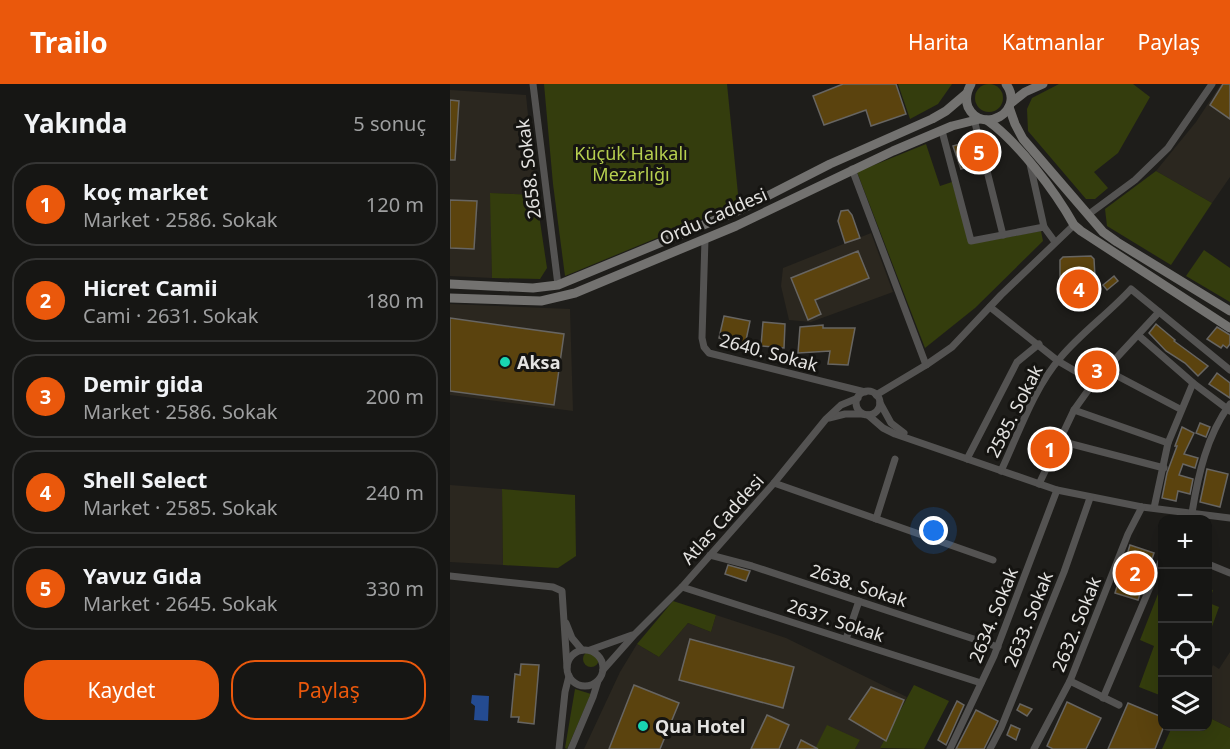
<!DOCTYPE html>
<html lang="tr">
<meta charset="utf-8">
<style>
body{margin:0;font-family:"Noto Sans",sans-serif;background:#1f1f1d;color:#f1f3f6}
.controls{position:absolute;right:18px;bottom:18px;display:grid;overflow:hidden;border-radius:12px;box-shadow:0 6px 24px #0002}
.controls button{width:54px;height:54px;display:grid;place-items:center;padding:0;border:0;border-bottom:2px solid #353534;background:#161614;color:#f1f3f6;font:30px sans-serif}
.you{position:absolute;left:484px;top:447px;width:21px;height:21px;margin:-15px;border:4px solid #fff;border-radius:50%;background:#1a73e8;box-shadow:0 0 0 9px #1a73e833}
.badge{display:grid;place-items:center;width:39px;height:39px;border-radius:50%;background:#ea580c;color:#fff;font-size:20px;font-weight:700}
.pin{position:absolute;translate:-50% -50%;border:3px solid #fff;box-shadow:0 2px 6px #0006}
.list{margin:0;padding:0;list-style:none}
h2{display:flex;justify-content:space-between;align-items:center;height:78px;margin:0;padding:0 24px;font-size:26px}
h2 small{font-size:20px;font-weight:400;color:#9e9fa0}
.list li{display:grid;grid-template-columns:39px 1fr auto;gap:18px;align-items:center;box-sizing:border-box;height:84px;margin:0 12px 12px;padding:0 12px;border:2px solid #353534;border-radius:24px}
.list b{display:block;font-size:22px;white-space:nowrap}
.list p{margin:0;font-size:20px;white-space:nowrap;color:#9e9fa0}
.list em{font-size:20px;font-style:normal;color:#9e9fa0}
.actions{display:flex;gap:12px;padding:18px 24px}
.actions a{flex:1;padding:14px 0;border:2px solid #ea580c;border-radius:24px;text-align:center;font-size:21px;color:#ea580c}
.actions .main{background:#ea580c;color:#fff}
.icon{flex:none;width:33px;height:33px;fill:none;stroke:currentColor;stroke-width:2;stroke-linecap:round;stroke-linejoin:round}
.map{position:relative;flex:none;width:780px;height:665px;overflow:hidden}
header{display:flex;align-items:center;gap:36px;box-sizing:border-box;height:84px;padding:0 30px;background:#ea580c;color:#fff}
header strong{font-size:28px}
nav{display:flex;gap:33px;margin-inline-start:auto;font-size:21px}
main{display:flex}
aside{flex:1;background:#161614}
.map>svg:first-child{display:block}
.built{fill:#2b271f}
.green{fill:#343d0d}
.water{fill:#244b91}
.building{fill:#5b430e;stroke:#676562;stroke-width:1.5}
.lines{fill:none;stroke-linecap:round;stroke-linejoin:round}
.minor{stroke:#545352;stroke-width:7}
.secondary{stroke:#737270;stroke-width:9}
.poi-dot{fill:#19d5b2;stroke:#151411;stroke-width:2}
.labels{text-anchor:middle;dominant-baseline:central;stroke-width:6;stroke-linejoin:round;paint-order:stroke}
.park-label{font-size:18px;fill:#b6cf4f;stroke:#151411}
.street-label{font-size:18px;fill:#e4e3e1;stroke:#151411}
.poi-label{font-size:18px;font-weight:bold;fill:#e4e3e1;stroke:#151411;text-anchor:start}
</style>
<header>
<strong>Trailo</strong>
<nav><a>Harita</a><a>Katmanlar</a><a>Paylaş</a></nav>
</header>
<main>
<aside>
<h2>Yakında<small>5 sonuç</small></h2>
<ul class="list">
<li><span class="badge">1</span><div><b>koç market</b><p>Market · 2586. Sokak</p></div><em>120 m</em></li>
<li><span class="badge">2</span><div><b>Hicret Camii</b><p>Cami · 2631. Sokak</p></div><em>180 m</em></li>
<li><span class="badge">3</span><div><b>Demir gida</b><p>Market · 2586. Sokak</p></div><em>200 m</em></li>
<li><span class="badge">4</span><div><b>Shell Select</b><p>Market · 2585. Sokak</p></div><em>240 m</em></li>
<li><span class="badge">5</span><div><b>Yavuz Gıda</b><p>Market · 2645. Sokak</p></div><em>330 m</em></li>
</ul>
<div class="actions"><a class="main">Kaydet</a><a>Paylaş</a></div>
</aside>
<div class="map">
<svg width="780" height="665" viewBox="0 0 780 665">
<rect width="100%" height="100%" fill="#1e1d1a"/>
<g class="built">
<polygon points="771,0 780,0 780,93 762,119 706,87 746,38"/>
<polygon points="0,6 76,11 86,111 41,109 42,194 0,192"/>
<polygon points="421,149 443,208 361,238 339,236 331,202 333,184"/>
<polygon points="0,220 120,225 123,327 0,311"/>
<polygon points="0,401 52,405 53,481 0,478"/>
<polygon points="266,531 336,554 457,613 430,664 432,665 405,665 410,656 365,665 134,665 170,588 187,560 209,573 238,539 261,548"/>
<polygon points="780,568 780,644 758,633 758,592 763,581 769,585"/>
</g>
<g class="green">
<polygon points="94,0 277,0 289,120 115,192 103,100"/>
<polygon points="448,0 502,0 488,20 460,35"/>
<polygon points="609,0 683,0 700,13 668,69 644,88 658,104 645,115 636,115 578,47 577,25 582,14"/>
<circle cx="539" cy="14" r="14"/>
<polygon points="476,60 490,102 502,98 520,160 591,147 593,157 525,224 475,264 407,88"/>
<polygon points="706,87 762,119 721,181 657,142 655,125"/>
<polygon points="40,109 86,111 97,184 90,195 42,194"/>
<polygon points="754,166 780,184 780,218 736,192"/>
<polygon points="52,405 125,411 126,472 108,484 53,481"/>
<polygon points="758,504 763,506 759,519 769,523 758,554"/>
<polygon points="708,510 712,512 712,612 689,603 704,562 690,556"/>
<polygon points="223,517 266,531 261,548 238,539 209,573 187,560"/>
<circle cx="141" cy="575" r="8"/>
<polygon points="464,601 499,617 474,665 430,664"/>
<polygon points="125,605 141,610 117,665 115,664"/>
<polygon points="758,633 780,644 780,665 712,665 722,643 758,642"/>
<polygon points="377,641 410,656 405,665 365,665"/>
</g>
<polygon class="water" points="22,611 39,612 38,637 24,636 25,622 21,619"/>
<g class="building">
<polygon points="393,0 446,0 456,30 421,42 416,26 374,41 363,12"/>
<polygon points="773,0 780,0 780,35 760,21"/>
<polygon points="0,16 9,17 5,76 0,76"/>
<polygon points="517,58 526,80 511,85 503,62"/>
<polygon points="0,116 27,117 24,165 0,164"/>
<polygon points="398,126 402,131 410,154 395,159 388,137 391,127"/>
<polygon points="408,167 419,194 365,216 371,230 358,236 341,194"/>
<polygon points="641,172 644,175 645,193 641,189 642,212 617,213 617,194 610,194 610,176 613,173"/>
<polygon points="664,192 668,197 657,206 653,201"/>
<polygon points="274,232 300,237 295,261 269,254"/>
<polygon points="0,234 114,250 104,321 0,307"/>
<polygon points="313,238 335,240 334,264 311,262"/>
<polygon points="706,240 725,256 724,257 758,282 748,292 735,279 716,267 699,249"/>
<polygon points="373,241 373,244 405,244 398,281 378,280 380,267 348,269 350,243"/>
<polygon points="767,243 780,251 780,260 777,264 773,261 771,264 757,255"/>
<polygon points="767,289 780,299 780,314 759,300"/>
<polygon points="750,339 760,343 756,353 746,349"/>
<polygon points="732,343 744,349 734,370 748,374 745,384 733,380 729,391 743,395 740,410 728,407 726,417 712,414 717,389 727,362 725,362"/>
<polygon points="757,385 778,390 770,423 750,418"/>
<polygon points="680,461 704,469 688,516 665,509"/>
<polygon points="278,481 300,487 296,497 275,490"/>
<polygon points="240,555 344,583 333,624 229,596"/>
<polygon points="71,580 89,581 84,640 68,638 69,633 61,633 65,590 70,591"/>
<polygon points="184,601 229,619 210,665 159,665"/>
<polygon points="421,603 454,616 436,657 399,635"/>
<polygon points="507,617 514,621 496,661 488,656"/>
<polygon points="617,618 651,634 636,665 603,665 597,662"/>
<polygon points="678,619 712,633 712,642 714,642 705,665 658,665"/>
<polygon points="570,620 582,625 577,632 567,626"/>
<polygon points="526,626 548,637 534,665 506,665"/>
<polygon points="317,631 339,641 329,665 301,665"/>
<polygon points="561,641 570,645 566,656 557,651"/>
<polygon points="351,656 368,665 347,665"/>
</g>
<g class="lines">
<g class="minor">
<polyline points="83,0 108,201"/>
<polyline points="524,35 553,151"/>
<polyline points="492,47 521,157 594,143"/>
<polyline points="580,80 594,143 605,158"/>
<polyline points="402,85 476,281"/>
<polyline points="639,130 685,96 718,64 762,0"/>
<polyline points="255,155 252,254 254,263 259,269 415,308"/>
<polyline points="540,223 608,277 644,298"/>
<polyline points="688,251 743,299 780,327"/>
<polyline points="656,286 730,325"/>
<circle cx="418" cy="319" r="12"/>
<polyline points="426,311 476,281 502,263 551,211 624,141"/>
<polyline points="430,319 441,339 454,349"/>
<polyline points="624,326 718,359"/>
<polyline points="418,331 433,344 445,350 607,406 692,423 780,434"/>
<polyline points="379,334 395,330 412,330"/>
<polyline points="610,357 714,384"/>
<polyline points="517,375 567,278 589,260"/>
<path d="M551,387c18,-38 32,-82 60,-114 20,-24 48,-44 70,-68l99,81"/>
<polyline points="324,399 543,476"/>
<polyline points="589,400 624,326 644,298 709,228"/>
<polyline points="704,424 718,359 743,299"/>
<path d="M742,429c6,-38 15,-78 38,-109"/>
<polyline points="426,435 445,375"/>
<polyline points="260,471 302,482 548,563"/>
<polyline points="758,480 780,489"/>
<polyline points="0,492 103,503 112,507 117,583"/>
<polyline points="232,503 531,599"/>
<polyline points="116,539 122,554 132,566"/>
<polyline points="396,555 409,517"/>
<polyline points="140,566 182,551"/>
<circle cx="135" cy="584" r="18"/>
<polyline points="153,586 185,550 232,503 324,399 376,335 391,321 408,314"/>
<polyline points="620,597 669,621"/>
<polyline points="653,614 712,475"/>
<polyline points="109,665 115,608 119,592"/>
<polyline points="121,665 143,613 148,597"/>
<polyline points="500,665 544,572 607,406"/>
<polyline points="540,665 551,644 614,488 640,414"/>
<polyline points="584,665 620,597 678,450 692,423"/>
</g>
<g class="secondary">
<path d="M521,0c-4,7 -6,15 -3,23 14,29 58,4 38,-23"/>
<polyline points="561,19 575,8 593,0"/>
<polyline points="559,23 565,40 573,55 653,148 667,158 780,227"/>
<path d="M537,36c31,22 68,71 87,105l7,6 149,97"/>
<polyline points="0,200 83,204 108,201 292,125 380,80 482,35 496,27 516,10"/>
<polyline points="0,214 91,217 125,209 286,142 443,67 502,42 530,35"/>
</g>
</g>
<g class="poi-dot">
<circle cx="55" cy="278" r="6"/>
<circle cx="193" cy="642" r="6"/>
</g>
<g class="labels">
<g class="park-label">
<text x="181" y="69">Küçük Halkalı<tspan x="181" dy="21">Mezarlığı</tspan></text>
</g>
<g class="street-label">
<text transform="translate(78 85) rotate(-97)">2658. Sokak</text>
<text transform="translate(263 132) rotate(-24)">Ordu Caddesi</text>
<text transform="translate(319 268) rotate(15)">2640. Sokak</text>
<text transform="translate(564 327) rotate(-63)">2585. Sokak</text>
<text transform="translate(272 435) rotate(-48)">Atlas Caddesi</text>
<text transform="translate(409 501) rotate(18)">2638. Sokak</text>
<text transform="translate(543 531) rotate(-68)">2634. Sokak</text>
<text transform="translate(578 535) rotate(-68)">2633. Sokak</text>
<text transform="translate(386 536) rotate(18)">2637. Sokak</text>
<text transform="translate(626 540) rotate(-68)">2632. Sokak</text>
</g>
<g class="poi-label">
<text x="67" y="278">Aksa</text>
<text x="205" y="642">Qua Hotel</text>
</g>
</g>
</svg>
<div class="controls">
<button>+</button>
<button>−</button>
<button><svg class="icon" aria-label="locate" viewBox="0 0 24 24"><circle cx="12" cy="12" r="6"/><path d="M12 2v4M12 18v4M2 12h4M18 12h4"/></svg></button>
<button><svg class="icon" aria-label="layers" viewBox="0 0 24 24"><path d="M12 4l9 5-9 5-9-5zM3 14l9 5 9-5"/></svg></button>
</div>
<div class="you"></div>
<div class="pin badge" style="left:600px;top:365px">1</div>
<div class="pin badge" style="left:685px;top:489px">2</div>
<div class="pin badge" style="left:647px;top:286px">3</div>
<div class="pin badge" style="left:629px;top:205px">4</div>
<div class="pin badge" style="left:529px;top:68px">5</div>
</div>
</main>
